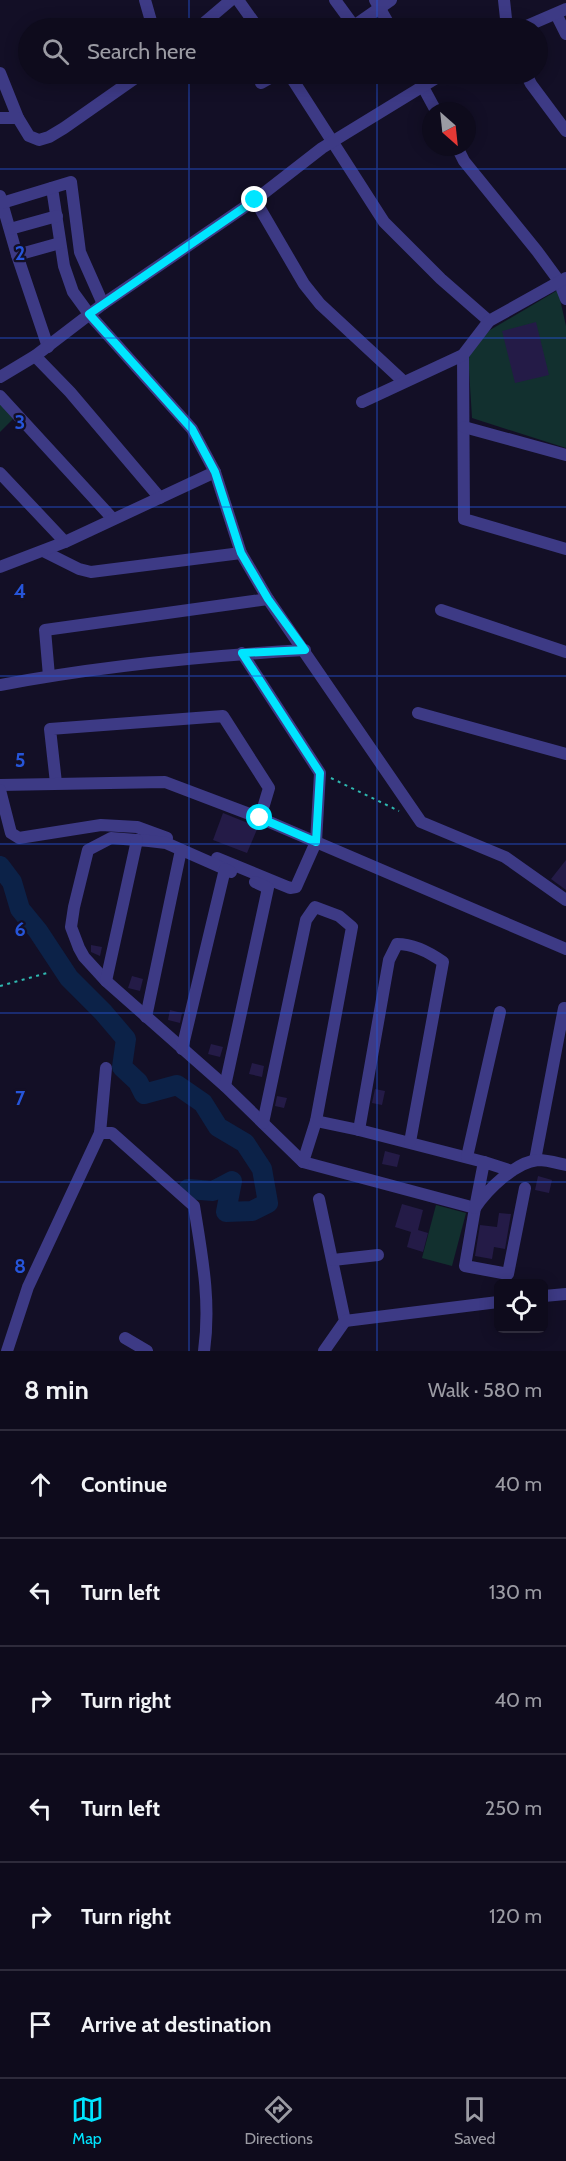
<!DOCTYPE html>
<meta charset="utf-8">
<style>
body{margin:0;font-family:Cabin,sans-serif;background:#1c1929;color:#f1f3f6}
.controls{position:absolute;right:18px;bottom:18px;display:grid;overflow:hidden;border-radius:9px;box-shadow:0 3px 15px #0003}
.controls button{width:54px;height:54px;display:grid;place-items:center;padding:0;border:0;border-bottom:2px solid #2e2b3b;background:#0e0b1c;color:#f1f3f6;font:30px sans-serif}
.compass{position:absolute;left:422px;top:102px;width:54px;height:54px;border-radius:50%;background:#0e0b1c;box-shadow:0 3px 15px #0003;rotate:153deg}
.stop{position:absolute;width:18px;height:18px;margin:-14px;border:4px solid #00e5ff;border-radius:50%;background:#fff}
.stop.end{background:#00e5ff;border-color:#fff;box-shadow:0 2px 6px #0008}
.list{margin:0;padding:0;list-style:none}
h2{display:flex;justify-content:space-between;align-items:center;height:78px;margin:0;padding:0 24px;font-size:26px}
h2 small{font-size:20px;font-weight:400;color:#9b9ba3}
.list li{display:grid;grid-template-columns:39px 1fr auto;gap:18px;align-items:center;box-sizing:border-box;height:108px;padding:0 24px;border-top:2px solid #2e2b3b}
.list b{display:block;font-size:22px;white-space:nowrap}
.list em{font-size:20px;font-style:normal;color:#9b9ba3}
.icon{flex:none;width:33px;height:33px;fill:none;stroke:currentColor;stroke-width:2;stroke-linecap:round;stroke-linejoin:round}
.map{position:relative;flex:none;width:566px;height:1351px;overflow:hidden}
.search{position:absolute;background:#0e0b1c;box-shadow:0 3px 15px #0003;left:18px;right:18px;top:18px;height:66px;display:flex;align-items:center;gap:15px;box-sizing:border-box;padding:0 21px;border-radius:33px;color:#9b9ba3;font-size:22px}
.sheet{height:726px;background:#0e0b1c}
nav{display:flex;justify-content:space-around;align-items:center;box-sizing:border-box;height:84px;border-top:2px solid #2e2b3b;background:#0e0b1c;font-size:16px;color:#9b9ba3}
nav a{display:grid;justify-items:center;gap:3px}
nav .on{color:#00e5ff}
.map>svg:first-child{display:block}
.green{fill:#12302f}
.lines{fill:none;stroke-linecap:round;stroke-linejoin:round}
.river{stroke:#0c2248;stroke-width:20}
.building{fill:#241b47}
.path{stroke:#2fb8b0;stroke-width:2;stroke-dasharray:3 4.5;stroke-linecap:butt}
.minor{stroke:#3d3a85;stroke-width:12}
.route{stroke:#00e5ff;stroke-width:8}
.grid{fill:none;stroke:#2655da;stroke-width:1.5;stroke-opacity:0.55}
.grid-label{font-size:20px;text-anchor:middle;font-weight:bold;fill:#2655da;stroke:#130f26;stroke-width:4.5;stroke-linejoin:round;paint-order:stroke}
</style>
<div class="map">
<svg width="566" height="1351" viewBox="0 0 566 1351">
<rect width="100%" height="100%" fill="#130f26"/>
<g class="green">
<polygon points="558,290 566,326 566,448 472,418 468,353 490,330"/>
<polygon points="0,402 15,417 0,432"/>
<polygon points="436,1205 466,1213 452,1266 422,1258"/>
</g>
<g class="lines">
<polyline class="river" points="0,866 12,882 20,909 38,931 69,978 103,1012 126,1039 122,1067 138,1082 144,1094 177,1085 203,1103 218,1127 245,1143 262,1169 268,1203 252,1211 226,1212 232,1181 213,1191 188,1189"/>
</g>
<g class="building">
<polygon points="536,322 549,375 515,383 502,331"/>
<polygon points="223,813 258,827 247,853 213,840"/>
<polygon points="566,860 566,890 551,879"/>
<polygon points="91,945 102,947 100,956 91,952"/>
<polygon points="132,976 143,979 140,991 128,988"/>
<polygon points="170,1010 182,1013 180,1023 168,1020"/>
<polygon points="211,1044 223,1047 220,1057 208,1054"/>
<polygon points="252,1063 264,1066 262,1077 249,1074"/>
<polygon points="375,1089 385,1091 382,1105 372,1103"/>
<polygon points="277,1096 287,1098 284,1108 275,1106"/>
<polygon points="385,1151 400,1155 397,1167 382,1164"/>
<polygon points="538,1176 552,1180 549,1193 535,1190"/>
<polygon points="402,1204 423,1210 418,1230 428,1233 423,1252 407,1247 411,1232 395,1227"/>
<polygon points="499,1213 511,1214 505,1249 494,1247 492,1259 475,1256 480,1225 497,1227"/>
</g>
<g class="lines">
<g class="path">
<polyline points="331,778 399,811"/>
<polyline points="0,986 47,973"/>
</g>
<g class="minor">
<polyline points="145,0 153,28"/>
<polyline points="238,0 258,28"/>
<polyline points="335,0 354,26"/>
<polyline points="375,0 391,28"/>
<polyline points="504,0 507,28"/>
<polyline points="556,14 566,34"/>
<polyline points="198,28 231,0"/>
<polyline points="351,28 391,0"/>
<polyline points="522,28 566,9"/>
<polyline points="0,73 18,118 29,136 39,140 49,137 64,128 141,74"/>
<polyline points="289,74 384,222 441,279 489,321"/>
<polyline points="416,74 436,111"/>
<polyline points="526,74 531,84 566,131"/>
<polyline points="261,83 277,74"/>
<polyline points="0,118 18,118"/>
<polyline points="457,147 464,161 537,251 559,281 566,299"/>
<polyline points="52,188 64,266 73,292 89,314 192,429 215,472 241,553 268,599 421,822 505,857 566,900"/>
<polyline points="0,196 17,255 48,347"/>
<polyline points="255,200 304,284 320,304 403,381"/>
<polyline points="2,203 71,182 80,252 103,304"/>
<polyline points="10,229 57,216"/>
<polyline points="17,255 60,243"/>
<polyline points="463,355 464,519 566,549"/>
<polyline points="35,356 70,392 160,498"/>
<polyline points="0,377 35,356 103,304 255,200 322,148 443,74"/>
<polyline points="0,396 113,519"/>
<polyline points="362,402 463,355 489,321 566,278"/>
<polyline points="464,427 566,455"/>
<polyline points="0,473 65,542"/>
<polyline points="43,551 79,569 91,572 241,553"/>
<polyline points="0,567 65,542 215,472"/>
<polyline points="441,610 566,652"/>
<polyline points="49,676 45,630 268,599"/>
<path d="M0,685c100,-19 203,-29 305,-35"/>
<polyline points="418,713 566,754"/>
<polyline points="56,783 50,729 223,716 269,788 260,818"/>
<polyline points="0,785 165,782 260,818 566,949"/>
<polyline points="0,790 11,833 19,838 101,825 137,827 167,838"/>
<polyline points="217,858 290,888 296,887 316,842 320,773 242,653"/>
<polyline points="225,869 166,843 149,841 111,838 88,850 74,907 71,927 79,948 84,957 106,981 225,1086 303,1162 475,1208 465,1266 508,1274 525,1188"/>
<polyline points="106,981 137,840"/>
<polyline points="146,1017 181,850"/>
<polyline points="182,1049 225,869 231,872"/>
<polyline points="225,1086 268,888 255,882"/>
<polyline points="316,1121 359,1130 484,1162"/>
<polyline points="263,1123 306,920 315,907 339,916 352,927 316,1121 303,1162"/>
<path d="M359,1130l30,-170 8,-16c17,0 32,8 46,18l-33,180"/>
<polyline points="100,1133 106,1068"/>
<polyline points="467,1157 500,1012"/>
<polyline points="535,1160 564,1008"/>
<path d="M512,1171l-28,-9 -9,46c12,-18 40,-46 63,-48 9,0 19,3 28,5"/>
<polyline points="319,1199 345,1321 324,1351"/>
<polyline points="333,1260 378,1255"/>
<polyline points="544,1296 566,1294"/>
<polyline points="345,1321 498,1302"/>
<polyline points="125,1338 147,1351"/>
<path d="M7,1351l21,-64 72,-154h12l82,73c8,50 17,95 10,145"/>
</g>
</g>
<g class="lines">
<polyline class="route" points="255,200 89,314 192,429 215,472 241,553 268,599 305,650 242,653 320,773 316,842 260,818"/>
</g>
<path class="grid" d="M189,0v28M377,0v28M189,74v1277M377,74v1277M0,169h566M0,338h566M0,507h566M0,676h566M0,844h566M0,1013h566M0,1182h566"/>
<g class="grid-label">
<text x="20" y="260">2</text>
<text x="20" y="429">3</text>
<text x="20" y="598">4</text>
<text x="20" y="767">5</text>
<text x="20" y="936">6</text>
<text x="20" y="1105">7</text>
<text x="20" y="1273">8</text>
</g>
</svg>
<div class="controls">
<button><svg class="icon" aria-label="locate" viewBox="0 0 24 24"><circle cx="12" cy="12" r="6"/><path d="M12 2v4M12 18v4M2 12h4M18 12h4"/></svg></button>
</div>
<svg class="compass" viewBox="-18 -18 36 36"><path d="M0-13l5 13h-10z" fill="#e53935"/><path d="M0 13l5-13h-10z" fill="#9b9ba3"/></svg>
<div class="stop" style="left:260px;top:818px"></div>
<div class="stop end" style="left:255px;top:200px"></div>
<div class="search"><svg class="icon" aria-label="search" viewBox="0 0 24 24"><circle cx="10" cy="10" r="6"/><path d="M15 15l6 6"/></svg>Search here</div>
</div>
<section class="sheet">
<h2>8 min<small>Walk · 580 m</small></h2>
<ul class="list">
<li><svg class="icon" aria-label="ahead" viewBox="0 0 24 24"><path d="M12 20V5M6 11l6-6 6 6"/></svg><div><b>Continue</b></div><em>40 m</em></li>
<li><svg class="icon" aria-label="left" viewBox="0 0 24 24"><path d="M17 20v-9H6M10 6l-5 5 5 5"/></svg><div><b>Turn left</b></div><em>130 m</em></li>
<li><svg class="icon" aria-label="right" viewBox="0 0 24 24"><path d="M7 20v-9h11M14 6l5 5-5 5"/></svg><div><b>Turn right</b></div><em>40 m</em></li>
<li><svg class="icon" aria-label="left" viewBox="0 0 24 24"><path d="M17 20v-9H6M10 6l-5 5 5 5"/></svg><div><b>Turn left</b></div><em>250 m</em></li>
<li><svg class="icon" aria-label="right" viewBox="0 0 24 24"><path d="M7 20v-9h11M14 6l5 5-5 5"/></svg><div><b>Turn right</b></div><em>120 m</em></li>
<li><svg class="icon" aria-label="arrive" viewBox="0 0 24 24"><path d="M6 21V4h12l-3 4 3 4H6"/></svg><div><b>Arrive at destination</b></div></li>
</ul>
</section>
<nav>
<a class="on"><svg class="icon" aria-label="map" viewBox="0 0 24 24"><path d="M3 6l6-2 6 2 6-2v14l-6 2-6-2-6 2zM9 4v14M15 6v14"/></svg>Map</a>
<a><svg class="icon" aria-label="directions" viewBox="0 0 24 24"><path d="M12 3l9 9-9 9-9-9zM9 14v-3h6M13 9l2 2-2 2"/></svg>Directions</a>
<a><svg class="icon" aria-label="saved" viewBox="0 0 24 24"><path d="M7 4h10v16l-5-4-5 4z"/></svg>Saved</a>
</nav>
